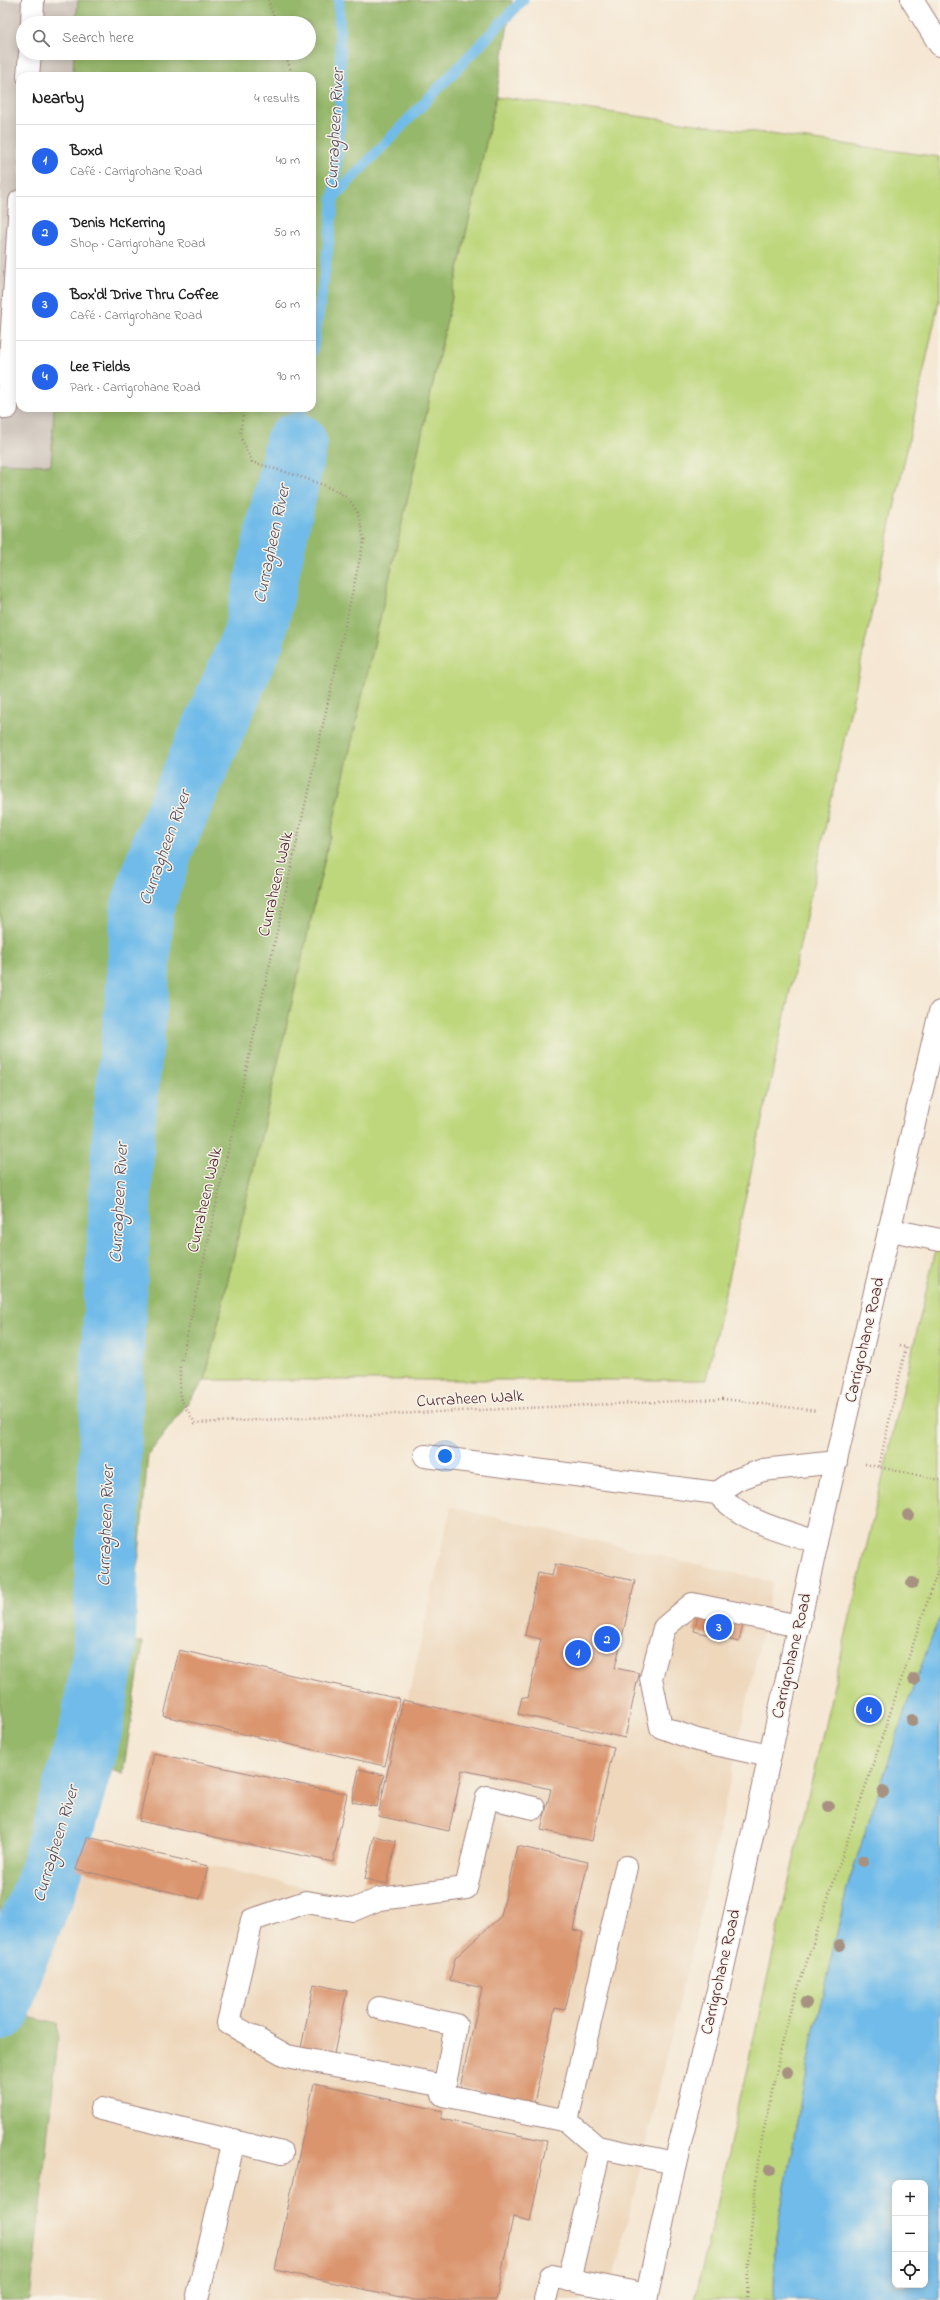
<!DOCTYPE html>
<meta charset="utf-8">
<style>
body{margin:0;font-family:"Indie Flower",sans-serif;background:#f2f2f2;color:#222}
.controls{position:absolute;right:12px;bottom:12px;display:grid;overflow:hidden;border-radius:8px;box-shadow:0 2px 10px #0003}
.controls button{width:36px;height:36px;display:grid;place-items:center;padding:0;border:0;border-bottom:1px solid #e0e0e0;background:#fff;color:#222;font:20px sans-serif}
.you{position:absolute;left:445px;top:1456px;width:14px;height:14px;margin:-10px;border:3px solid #fff;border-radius:50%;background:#1a73e8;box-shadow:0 0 0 6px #1a73e833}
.badge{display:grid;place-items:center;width:26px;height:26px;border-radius:50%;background:#2563eb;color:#fff;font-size:13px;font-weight:700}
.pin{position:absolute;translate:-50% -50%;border:2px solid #fff;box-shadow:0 1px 4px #0006}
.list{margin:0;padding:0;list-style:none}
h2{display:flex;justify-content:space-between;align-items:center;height:52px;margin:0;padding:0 16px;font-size:17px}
h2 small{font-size:13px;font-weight:400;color:#767676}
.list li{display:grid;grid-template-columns:26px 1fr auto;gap:12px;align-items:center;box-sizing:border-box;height:72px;padding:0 16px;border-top:1px solid #e0e0e0}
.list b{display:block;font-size:15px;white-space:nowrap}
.list p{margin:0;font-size:13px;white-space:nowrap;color:#767676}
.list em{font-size:13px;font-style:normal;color:#767676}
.icon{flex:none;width:22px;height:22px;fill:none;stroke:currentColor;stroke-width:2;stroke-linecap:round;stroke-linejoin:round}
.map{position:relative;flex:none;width:940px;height:2300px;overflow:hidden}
.search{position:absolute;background:#fff;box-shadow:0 2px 10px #0003;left:16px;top:16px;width:300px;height:44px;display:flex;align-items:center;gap:10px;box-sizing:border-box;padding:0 14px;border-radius:22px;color:#767676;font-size:15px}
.panel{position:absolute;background:#fff;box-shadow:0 2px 10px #0003;left:16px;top:72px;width:300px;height:340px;border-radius:12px}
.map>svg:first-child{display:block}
.built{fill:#eed7bb}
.industrial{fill:#ccc2b9}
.green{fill:#bed77b;stroke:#847b53}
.forest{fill:#96b86b;stroke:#706c4b}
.water{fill:#70bbe9;stroke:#5d6d8a;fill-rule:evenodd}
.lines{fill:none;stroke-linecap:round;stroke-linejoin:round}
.stream{stroke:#70bbe9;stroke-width:11}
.river{stroke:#70bbe9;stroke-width:63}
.building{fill:#da956e}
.minor-casing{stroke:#a0837f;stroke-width:24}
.highway-casing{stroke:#a0837f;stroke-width:24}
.path{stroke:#a0837f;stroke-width:2.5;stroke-dasharray:1 3;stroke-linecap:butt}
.minor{stroke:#fff;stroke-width:22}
.highway{stroke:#fff;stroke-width:22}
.tree{fill:#a79282}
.labels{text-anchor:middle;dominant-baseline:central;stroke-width:3;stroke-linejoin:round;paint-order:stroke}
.street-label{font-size:17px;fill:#4a1f2b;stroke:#f7f3e8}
.water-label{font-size:18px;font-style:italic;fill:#554e64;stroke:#f7f3e8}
</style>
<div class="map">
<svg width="940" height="2300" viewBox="0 0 940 2300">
<rect width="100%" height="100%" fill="#f7f3e8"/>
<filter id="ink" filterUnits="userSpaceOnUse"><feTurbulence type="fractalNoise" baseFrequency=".025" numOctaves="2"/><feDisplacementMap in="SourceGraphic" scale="8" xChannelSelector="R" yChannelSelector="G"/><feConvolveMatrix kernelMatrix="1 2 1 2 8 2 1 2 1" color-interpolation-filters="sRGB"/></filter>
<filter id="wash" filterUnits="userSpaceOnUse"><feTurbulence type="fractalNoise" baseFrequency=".012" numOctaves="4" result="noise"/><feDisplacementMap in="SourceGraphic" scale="16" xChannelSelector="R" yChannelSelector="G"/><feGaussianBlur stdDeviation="0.9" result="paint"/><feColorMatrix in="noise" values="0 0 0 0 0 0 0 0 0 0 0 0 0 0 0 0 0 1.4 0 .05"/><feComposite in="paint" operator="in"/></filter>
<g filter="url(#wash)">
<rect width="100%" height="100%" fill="#f5e7d3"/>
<polygon class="built" points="451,1507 773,1582 711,1868 609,2300 30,2300 58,2039 57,2024 23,2016 88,1837 358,1900 407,1702"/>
<polygon class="industrial" points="0,0 78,0 76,23 23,23 23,53 74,53 73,76 20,76 20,408 54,408 51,465 0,463"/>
<g class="green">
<polygon points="496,97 940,157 940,296 706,1380 205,1380 408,497"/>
<polygon points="940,1232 940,1620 847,1888 810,2050 775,2242 774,2300 695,2300 807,1801"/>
</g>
<polygon class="forest" points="78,0 512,0 496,97 408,497 205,1380 148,1455 131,1642 143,1642 123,1774 112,1770 23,2016 57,2024 58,2039 30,2300 0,2300 0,463 51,465 54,408 312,408 312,76 73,76 74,53 309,53 309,23 76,23"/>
<path class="water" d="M940,1615v685h-166l1,-58 35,-192 37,-162 61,-187zM895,2183h30v102h-30z"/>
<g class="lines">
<g class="stream">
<polyline points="332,199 523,0"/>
<path d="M312,352c15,-85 27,-180 29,-267 0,-28 -2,-57 -2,-85"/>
<polyline points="296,444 302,408"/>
</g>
<polyline class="river" points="0,2009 10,1971 47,1884 91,1729 104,1653 113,1344 124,1121 137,996 142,908 165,840 254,636 296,444"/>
</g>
<g id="blocks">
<g class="building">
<polygon points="555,1564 635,1581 615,1668 639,1673 625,1738 518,1714 522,1697 528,1698 541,1639 525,1635 538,1573 552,1576"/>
<polygon points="699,1612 743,1624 739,1642 694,1631"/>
<polygon points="179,1650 400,1699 385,1766 164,1716"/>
<polygon points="403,1700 614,1747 592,1841 541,1830 551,1789 462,1770 449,1831 378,1816"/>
<polygon points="154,1753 347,1794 333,1862 139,1821"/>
<polygon points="359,1769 384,1775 377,1807 352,1802"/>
<polygon points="374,1836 396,1841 387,1884 365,1879"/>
<polygon points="88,1837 208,1866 200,1899 76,1869"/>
<polygon points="517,1846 588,1862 573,1930 583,1932 565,2010 555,2008 534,2103 460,2087 482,1988 450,1980 455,1958 501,1916"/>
<polygon points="314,1984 347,1991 334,2054 301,2048"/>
<polygon points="314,2083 443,2111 441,2119 547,2141 530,2221 513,2217 496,2300 414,2300 275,2270"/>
</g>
</g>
</g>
<g filter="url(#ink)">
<use href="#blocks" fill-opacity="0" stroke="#a0837f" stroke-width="1"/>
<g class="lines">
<defs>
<g id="minor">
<polyline points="912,0 940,45"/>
<polyline points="32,23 33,0"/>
<polyline points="28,76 30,53"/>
<polyline points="7,408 20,201"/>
<polyline points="891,1230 940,1240"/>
<path d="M425,1456l292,37c28,30 62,36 100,49"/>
<polyline points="717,1493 736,1480 763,1470 836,1462"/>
<polyline points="769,1756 697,1740 661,1727 651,1678 664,1628 692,1604 799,1626"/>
<polyline points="379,2008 456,2025 443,2095 567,2121 597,2147 675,2163"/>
<polyline points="444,2086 287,2056 228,2023 252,1920 306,1902 353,1910 379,1899 466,1888 487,1797 534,1808"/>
<polyline points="101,2109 282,2153"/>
<polyline points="567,2121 626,1867"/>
<polyline points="569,2280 600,2148"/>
<polyline points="197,2300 234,2140"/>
<polyline points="545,2300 551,2276 647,2295"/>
</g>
<polyline id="highway" points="646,2300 675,2163 719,1986 817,1542 940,1012"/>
</defs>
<use href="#minor" class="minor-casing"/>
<use href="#highway" class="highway-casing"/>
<g class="path">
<polyline points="268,0 276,23"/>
<polyline points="285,53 293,76"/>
<path d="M244,408l-4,27 12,27c22,7 84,23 97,38 10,10 12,27 15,40l-184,827v31l15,25 529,-24 93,12"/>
<polyline points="865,1464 940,1480"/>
<polyline points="879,1466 906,1347 897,1346"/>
<polyline points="747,2300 748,2261 759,2153 787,2021 940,1564"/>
</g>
<use href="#minor" class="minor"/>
<use href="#highway" class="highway"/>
</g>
<g class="tree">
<circle cx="908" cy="1515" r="6"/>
<circle cx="912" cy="1583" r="6"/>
<circle cx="914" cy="1679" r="6"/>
<circle cx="912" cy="1720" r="6"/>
<circle cx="883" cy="1792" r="6"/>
<circle cx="828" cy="1806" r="6"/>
<circle cx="863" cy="1861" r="6"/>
<circle cx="840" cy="1945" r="6"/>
<circle cx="806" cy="2003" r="6"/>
<circle cx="787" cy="2072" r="6"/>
<circle cx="770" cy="2170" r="6"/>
</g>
</g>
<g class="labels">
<g class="street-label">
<text transform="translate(276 884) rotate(-77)">Curraheen Walk</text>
<text transform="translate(205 1200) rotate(-77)">Curraheen Walk</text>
<text transform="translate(865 1340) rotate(-77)">Carrigrohane Road</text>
<text transform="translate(470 1399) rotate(-3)">Curraheen Walk</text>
<text transform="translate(792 1656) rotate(-77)">Carrigrohane Road</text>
<text transform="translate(721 1972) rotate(-77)">Carrigrohane Road</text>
</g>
<g class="water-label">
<text transform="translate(336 129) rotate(-87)">Curragheen River</text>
<text transform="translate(273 544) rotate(-78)">Curragheen River</text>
<text transform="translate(166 848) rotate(-70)">Curragheen River</text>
<text transform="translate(120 1203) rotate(-87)">Curragheen River</text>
<text transform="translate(107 1526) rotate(-88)">Curragheen River</text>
<text transform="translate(57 1844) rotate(-73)">Curragheen River</text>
</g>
</g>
</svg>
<div class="controls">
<button>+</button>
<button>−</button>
<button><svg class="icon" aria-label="locate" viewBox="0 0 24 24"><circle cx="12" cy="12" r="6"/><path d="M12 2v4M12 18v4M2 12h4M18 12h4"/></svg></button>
</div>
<div class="you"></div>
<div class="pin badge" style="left:578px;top:1653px">1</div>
<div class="pin badge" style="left:607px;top:1639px">2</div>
<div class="pin badge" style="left:719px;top:1627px">3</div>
<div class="pin badge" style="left:869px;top:1710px">4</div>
<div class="search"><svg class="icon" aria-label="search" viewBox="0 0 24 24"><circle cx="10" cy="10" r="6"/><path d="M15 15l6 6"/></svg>Search here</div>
<section class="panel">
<h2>Nearby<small>4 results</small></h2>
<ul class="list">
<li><span class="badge">1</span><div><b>Boxd</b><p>Café · Carrigrohane Road</p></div><em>40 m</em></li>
<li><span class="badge">2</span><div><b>Denis McKerring</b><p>Shop · Carrigrohane Road</p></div><em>50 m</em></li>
<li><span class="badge">3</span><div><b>Box'd! Drive Thru Coffee</b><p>Café · Carrigrohane Road</p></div><em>60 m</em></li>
<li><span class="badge">4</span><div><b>Lee Fields</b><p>Park · Carrigrohane Road</p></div><em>90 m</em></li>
</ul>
</section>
</div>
